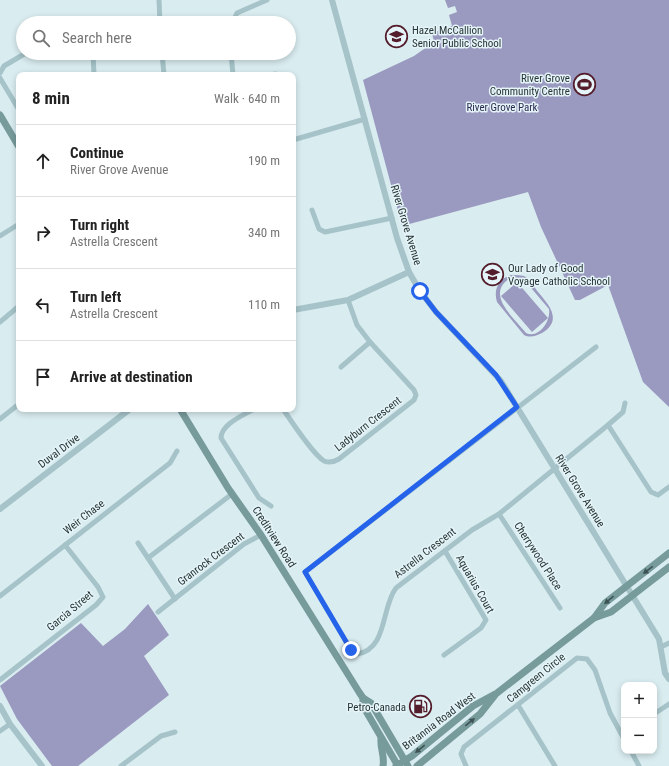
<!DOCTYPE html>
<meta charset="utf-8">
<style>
body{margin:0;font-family:"Roboto Condensed",sans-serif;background:#f2f2f2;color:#222}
.controls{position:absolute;right:12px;bottom:12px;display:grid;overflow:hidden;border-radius:8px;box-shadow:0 2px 6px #0003}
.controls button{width:36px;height:36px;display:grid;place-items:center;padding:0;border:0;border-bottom:1px solid #e0e0e0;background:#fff;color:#222;font:20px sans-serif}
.stop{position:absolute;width:12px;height:12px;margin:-9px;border:3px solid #2563eb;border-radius:50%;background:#fff}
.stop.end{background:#2563eb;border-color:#fff;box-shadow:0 1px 4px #0008}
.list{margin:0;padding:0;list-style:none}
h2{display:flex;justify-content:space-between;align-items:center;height:52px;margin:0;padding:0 16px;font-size:17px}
h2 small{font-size:13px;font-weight:400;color:#767676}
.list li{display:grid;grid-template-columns:26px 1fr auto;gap:12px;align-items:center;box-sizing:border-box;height:72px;padding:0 16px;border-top:1px solid #e0e0e0}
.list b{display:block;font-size:15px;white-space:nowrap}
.list p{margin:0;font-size:13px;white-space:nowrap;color:#767676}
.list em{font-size:13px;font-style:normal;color:#767676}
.icon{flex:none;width:22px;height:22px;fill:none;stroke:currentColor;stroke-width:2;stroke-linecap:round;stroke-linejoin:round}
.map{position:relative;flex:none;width:669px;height:766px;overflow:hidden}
.search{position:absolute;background:#fff;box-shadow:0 2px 6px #0003;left:16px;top:16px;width:280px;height:44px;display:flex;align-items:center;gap:10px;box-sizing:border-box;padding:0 14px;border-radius:22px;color:#767676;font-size:15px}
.panel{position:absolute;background:#fff;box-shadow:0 2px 6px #0003;left:16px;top:72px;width:280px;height:340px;border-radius:8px}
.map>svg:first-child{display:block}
.green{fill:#9a99bf;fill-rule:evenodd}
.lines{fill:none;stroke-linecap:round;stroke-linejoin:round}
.minor{stroke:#a5c3c8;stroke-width:5}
.tertiary{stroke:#a5c3c8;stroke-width:6}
.secondary{stroke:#779a9b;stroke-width:7}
.oneway{fill:#3e5353}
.route{stroke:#2563eb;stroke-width:5}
.labels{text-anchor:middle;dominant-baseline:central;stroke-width:3;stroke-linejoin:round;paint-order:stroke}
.poi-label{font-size:11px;fill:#263434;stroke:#e5f4f8;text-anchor:start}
.park-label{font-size:11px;fill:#2c2b51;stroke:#e5f4f8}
.street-label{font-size:11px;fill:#263434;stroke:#e5f4f8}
</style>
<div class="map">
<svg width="669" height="766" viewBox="0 0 669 766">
<rect width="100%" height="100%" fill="#d9ecf0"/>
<g class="green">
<polygon points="445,0 669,0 669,407 643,382 608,285 580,300 575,300 541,227 528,192 402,226 363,80 414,56 434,42 432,33 452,26 449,15 457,12 455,6 448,8"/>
<path d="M511,275c5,0 9,0 13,1 6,3 10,11 14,16 11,13 25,28 4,41 -6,3 -12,5 -18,2l-27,-33c-4,-13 2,-23 14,-27zM518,278l8,4 23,27c2,12 -10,30 -23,24 -10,-13 -36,-34 -22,-50 4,-4 8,-6 14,-5z"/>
<polygon points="517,282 548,318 532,332 501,296"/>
<polygon points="148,604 169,635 144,656 169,695 78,766 52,766 17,719 0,686 81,623 103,646 125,629"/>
</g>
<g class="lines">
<g class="minor">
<polyline points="159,0 160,23"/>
<polyline points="232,23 237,13 267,0"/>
<polyline points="93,53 94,75"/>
<polyline points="162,53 164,75"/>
<polyline points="231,53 233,75"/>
<polyline points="0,73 4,66 26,53"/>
<polyline points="269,75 276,74"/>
<polyline points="0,78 19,110"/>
<polyline points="293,140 365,119"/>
<polyline points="312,210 319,229 325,232 392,218"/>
<polyline points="0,236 19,224"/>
<polyline points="0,322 19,306"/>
<path d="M596,347l-291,225 46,78 6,4c31,-5 24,-47 39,-66l76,-58 27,-16 109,-89 15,-13 2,-9"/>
<polyline points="341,367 370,342"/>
<path d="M254,409c-10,6 -33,15 -33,29l38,60 12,8"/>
<path d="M283,409c8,12 30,45 41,52 5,2 10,1 15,-2l75,-59 2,-5 -2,-5 -44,-48 -13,-17 -9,-25"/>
<polyline points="0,419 19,404"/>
<polyline points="608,425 651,492 658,495 669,487"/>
<polyline points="499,514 560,608"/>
<polyline points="138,543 175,599"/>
<polyline points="148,558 232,494"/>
<polyline points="0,596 170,463 177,451"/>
<polyline points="158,612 244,544 261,535"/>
<polyline points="661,647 669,643"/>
<polyline points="444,655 481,628 486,620 445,551"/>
<polyline points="0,680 96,605 103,597 98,587 65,545"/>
<polyline points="518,705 555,766"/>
<polyline points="654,714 669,704"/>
<polyline points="0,731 10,724"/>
<polyline points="631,751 639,766"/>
<polyline points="121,766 161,736 175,732"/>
<polyline points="466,766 461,754 464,747 577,658 587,659 595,670 610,713 624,739"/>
</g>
<g class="tertiary">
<polyline points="332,0 397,238 409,272 420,291 436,312 501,381 659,639 665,673 669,679"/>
<polyline points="293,310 348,300 409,272"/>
<polyline points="0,509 130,409"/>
<polyline points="0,706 10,724 42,766"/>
</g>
<g class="secondary">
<polyline points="0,115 19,147"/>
<polyline points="180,409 228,488 261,535 359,692 363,698 371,703 408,766"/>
<polyline points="594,618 611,612 669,567"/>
<polyline points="363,698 363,706 398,766"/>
<path d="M381,739c-1,10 4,17 2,27"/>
<polyline points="396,766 412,756 473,706 497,693 594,618 605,603 669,553"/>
<polyline points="417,766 480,714 495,695"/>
</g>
</g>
<defs><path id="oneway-solid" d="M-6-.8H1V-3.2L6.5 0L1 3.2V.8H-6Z"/></defs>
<g class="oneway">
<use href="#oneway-solid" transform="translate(648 570) rotate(142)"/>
<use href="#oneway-solid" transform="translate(609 600) rotate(140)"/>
<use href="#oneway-solid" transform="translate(470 722) rotate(-39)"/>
<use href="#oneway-solid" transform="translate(420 749) rotate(141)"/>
</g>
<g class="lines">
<polyline class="route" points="351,650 305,572 517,407 496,375 436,312 420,291"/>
</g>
<defs>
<symbol id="school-ring" viewBox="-11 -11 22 22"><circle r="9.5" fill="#e5f4f8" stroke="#541d2b" stroke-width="1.5"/><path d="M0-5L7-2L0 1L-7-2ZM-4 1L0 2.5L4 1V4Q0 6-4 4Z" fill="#541d2b"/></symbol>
<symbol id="stadium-ring" viewBox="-11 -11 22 22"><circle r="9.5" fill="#e5f4f8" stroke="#541d2b" stroke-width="1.5"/><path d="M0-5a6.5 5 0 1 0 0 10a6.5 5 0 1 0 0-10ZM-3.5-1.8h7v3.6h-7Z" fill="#541d2b"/></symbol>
<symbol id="fuel-ring" viewBox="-11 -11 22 22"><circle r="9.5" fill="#e5f4f8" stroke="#541d2b" stroke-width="1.5"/><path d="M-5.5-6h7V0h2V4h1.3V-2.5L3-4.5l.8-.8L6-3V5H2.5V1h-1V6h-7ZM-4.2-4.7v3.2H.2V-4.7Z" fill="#541d2b"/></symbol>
</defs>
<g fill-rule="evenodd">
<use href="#school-ring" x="384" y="24" width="25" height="25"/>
<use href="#stadium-ring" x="572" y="72" width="25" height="25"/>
<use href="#school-ring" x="480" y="262" width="25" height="25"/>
<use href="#fuel-ring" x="408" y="694" width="25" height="25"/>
</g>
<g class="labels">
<g class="poi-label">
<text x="412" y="30">Hazel McCallion<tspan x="412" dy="13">Senior Public School</tspan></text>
<text x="570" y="78" text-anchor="end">River Grove<tspan x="570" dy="13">Community Centre</tspan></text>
<text x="508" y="268">Our Lady of Good<tspan x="508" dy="13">Voyage Catholic School</tspan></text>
<text x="406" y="707" text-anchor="end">Petro-Canada</text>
</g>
<g class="park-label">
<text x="502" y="107">River Grove Park</text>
</g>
<g class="street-label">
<text transform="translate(406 225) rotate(73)">River Grove Avenue</text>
<text transform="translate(368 424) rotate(-38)">Ladyburn Crescent</text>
<text transform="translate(59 451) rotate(-37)">Duval Drive</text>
<text transform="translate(580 491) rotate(58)">River Grove Avenue</text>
<text transform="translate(84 517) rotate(-38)">Weir Chase</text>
<text transform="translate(274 537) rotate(57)">Creditview Road</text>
<text transform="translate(425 553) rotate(-38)">Astrella Crescent</text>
<text transform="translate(538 556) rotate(57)">Cherrywood Place</text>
<text transform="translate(211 559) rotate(-37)">Granrock Crescent</text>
<text transform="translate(475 584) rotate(60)">Aquarius Court</text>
<text transform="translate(70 611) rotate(-40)">Garcia Street</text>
<text transform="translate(536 678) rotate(-39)">Camgreen Circle</text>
<text transform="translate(439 721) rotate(-37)">Britannia Road West</text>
</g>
</g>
</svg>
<div class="controls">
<button>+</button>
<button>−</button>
</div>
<div class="stop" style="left:420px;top:291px"></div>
<div class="stop end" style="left:351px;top:650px"></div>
<div class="search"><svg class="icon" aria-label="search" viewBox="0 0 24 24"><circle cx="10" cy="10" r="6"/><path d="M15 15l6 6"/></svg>Search here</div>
<section class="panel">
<h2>8 min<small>Walk · 640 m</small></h2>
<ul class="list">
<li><svg class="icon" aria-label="ahead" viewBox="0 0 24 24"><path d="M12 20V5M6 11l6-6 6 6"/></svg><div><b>Continue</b><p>River Grove Avenue</p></div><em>190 m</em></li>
<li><svg class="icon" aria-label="right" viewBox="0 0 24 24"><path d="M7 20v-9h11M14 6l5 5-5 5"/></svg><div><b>Turn right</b><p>Astrella Crescent</p></div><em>340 m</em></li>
<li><svg class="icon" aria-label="left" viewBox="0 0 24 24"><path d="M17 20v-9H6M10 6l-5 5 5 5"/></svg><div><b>Turn left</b><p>Astrella Crescent</p></div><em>110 m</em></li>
<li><svg class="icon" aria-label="arrive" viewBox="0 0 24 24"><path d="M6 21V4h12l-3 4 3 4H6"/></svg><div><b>Arrive at destination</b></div></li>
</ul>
</section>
</div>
